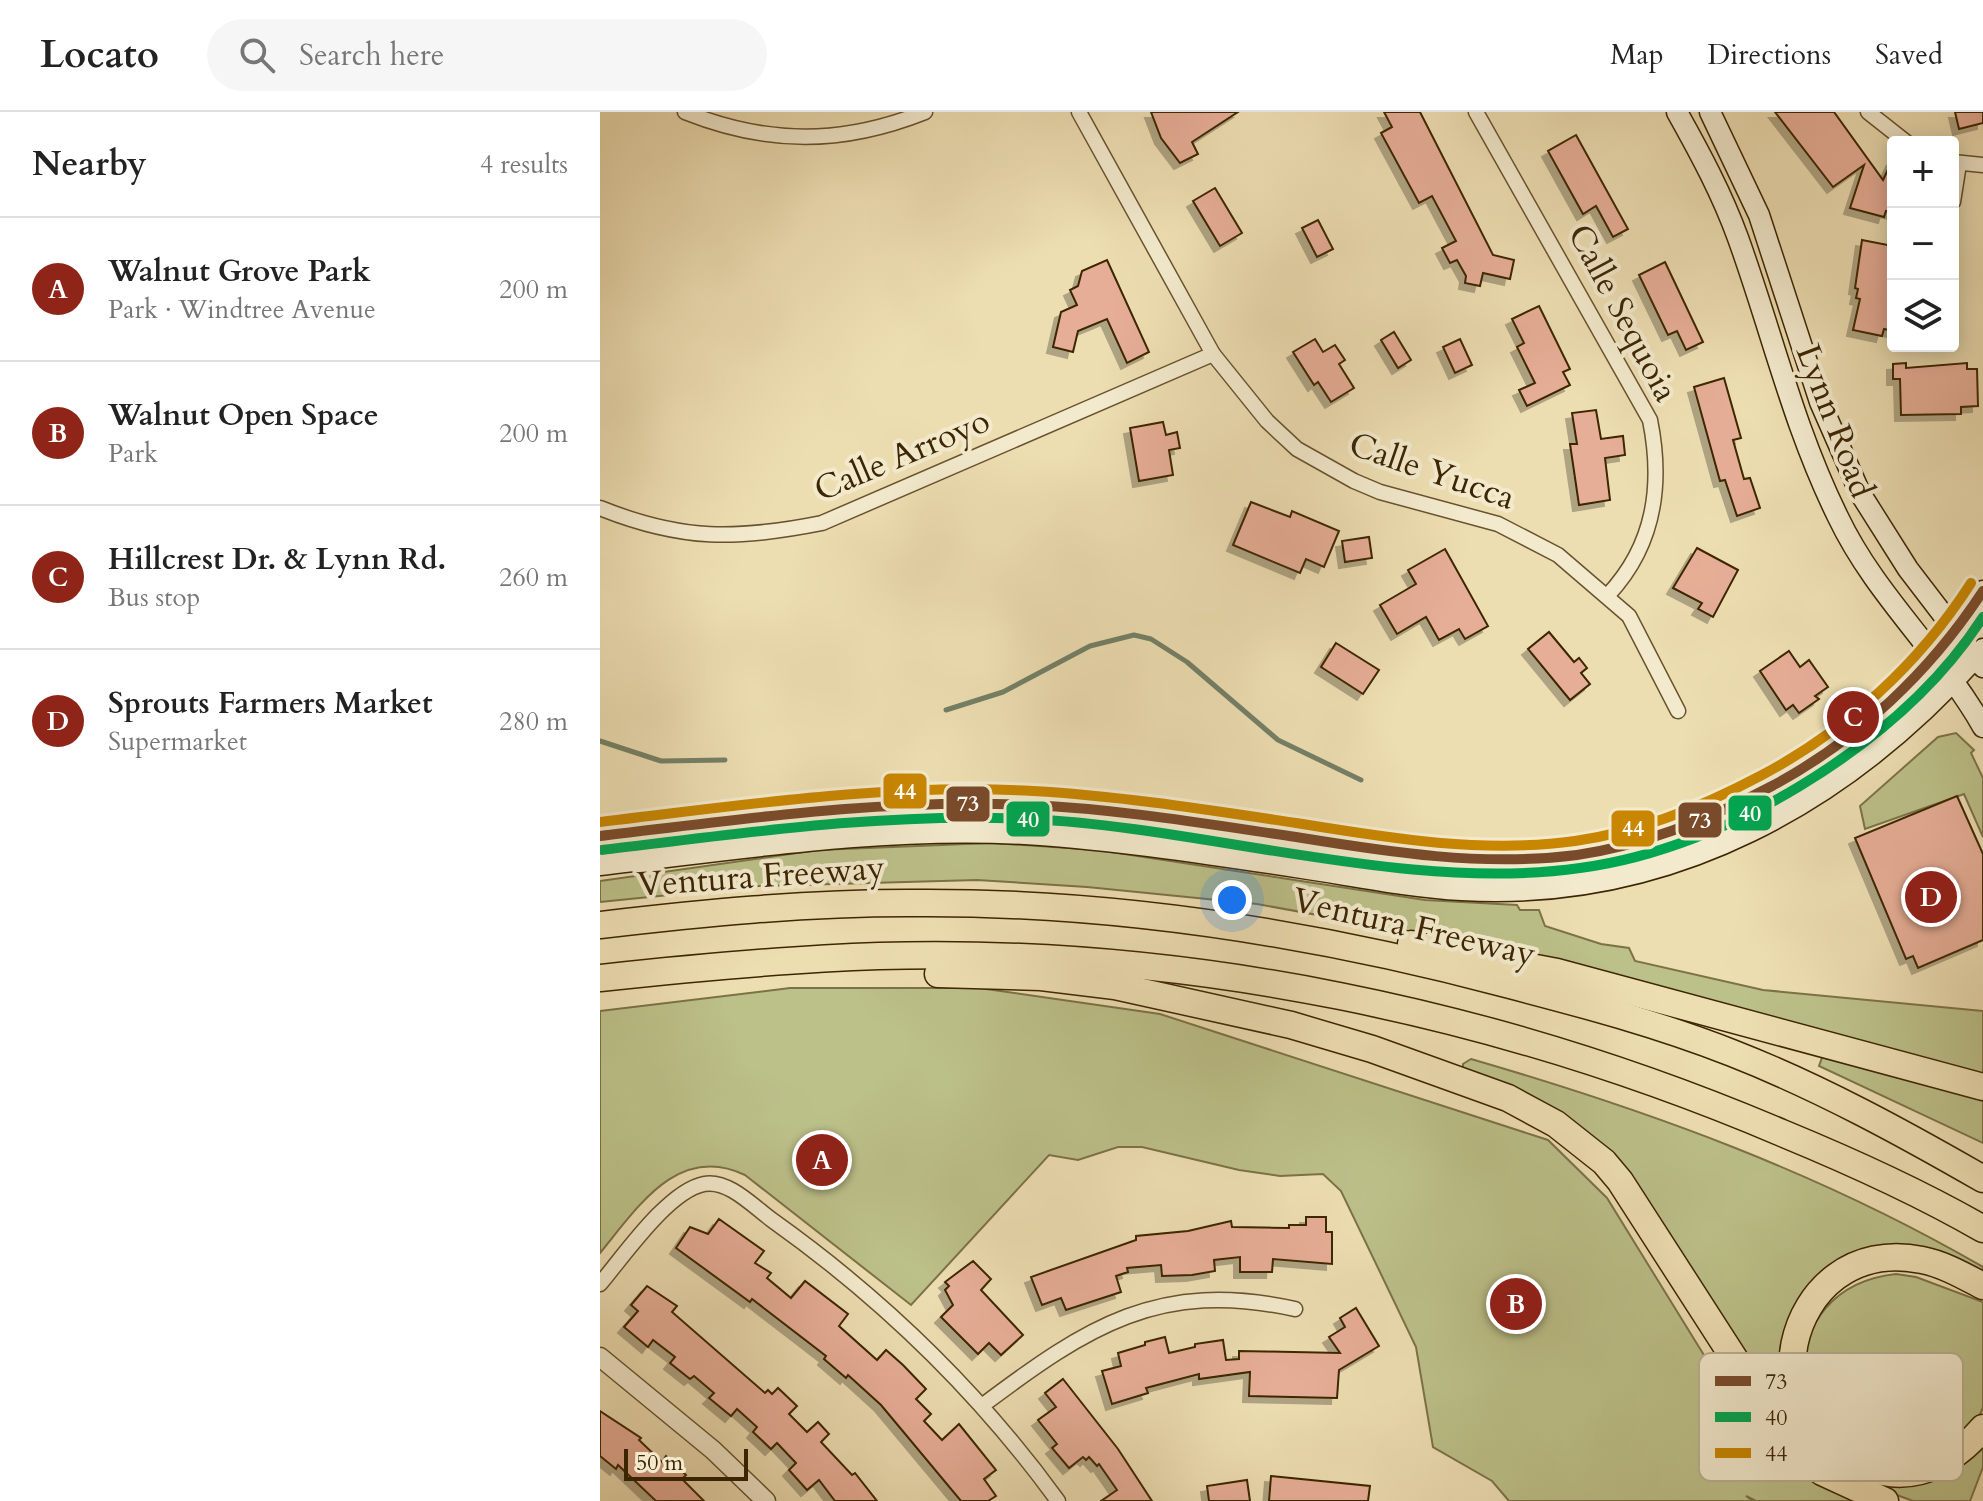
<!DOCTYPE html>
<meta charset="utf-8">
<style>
body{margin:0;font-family:Cardo,serif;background:#f6f6f6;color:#222}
.controls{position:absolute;right:24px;top:24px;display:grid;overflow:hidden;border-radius:8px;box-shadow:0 4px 20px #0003}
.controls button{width:72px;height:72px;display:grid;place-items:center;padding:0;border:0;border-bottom:2px solid #e0e0e0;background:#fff;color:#222;font:40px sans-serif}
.scale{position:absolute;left:24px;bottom:20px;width:124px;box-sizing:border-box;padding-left:8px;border:4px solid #3c2503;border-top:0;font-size:22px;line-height:28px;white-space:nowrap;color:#3c2503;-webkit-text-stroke:6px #f3eacd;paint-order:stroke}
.you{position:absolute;left:632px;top:788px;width:28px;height:28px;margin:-20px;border:6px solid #fff;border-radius:50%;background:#1a73e8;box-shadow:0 0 0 12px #1a73e833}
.badge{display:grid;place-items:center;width:52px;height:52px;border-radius:50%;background:#8f2418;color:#fff;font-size:26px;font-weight:700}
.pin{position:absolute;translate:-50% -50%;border:4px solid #fff;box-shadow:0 2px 8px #0006}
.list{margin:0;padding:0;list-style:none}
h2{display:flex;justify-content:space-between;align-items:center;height:104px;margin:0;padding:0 32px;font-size:34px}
h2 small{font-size:26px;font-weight:400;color:#767676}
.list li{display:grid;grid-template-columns:52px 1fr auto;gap:24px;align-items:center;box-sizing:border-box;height:144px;padding:0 32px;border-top:2px solid #e0e0e0}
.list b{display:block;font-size:30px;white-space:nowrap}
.list p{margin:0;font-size:26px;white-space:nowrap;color:#767676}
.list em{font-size:26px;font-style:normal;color:#767676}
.icon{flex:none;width:44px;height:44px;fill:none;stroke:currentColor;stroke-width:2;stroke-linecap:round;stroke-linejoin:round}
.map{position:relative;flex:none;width:1383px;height:1389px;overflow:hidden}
header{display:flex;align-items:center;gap:48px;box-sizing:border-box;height:112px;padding:0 40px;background:#fff;border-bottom:2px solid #e0e0e0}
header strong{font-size:38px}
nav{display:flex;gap:44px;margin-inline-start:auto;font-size:28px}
.search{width:560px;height:72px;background:#f6f6f6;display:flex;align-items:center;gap:20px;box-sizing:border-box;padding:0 28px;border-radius:44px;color:#767676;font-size:30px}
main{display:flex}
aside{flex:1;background:#fff}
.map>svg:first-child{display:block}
.green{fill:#bcc089;stroke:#7c7246;stroke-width:2}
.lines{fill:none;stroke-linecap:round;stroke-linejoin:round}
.stream{stroke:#748067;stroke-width:5}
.building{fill:#e7ae97;stroke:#3c2503;stroke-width:2;filter:url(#shadow)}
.minor-casing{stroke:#68532f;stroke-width:17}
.tertiary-casing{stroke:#68532f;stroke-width:21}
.secondary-casing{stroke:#3c2503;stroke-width:23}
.motorway-casing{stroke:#3c2503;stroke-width:29}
.minor{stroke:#f3eacd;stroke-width:14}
.tertiary{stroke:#f3eacd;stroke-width:18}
.secondary{stroke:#f3eacd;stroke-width:20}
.motorway{stroke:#eddeb2;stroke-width:26}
.bus-1-casing{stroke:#f3eacd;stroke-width:16}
.bus-2-casing{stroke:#f3eacd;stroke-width:16}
.bus-3-casing{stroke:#f3eacd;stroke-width:16}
.bus-1{stroke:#7a4b2a;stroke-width:10}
.bus-2{stroke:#00a651;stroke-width:10}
.bus-3{stroke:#c88601;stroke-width:10}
.labels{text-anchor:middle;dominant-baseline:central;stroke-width:8;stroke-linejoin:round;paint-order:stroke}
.street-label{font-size:34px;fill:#3c2503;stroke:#f3eacd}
.key{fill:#f3eacd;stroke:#bcaf90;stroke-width:2}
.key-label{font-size:22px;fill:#3c2503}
.line-badge{stroke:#f3eacd;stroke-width:3}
.badge-label{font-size:22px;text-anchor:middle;font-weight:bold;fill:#fff}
</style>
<header>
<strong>Locato</strong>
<div class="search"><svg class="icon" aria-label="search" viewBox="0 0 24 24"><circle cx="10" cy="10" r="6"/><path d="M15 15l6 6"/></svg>Search here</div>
<nav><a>Map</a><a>Directions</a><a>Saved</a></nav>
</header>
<main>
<aside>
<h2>Nearby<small>4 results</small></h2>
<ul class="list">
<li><span class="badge">A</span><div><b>Walnut Grove Park</b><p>Park · Windtree Avenue</p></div><em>200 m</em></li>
<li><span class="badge">B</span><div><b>Walnut Open Space</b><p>Park</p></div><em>200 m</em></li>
<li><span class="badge">C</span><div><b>Hillcrest Dr. &amp; Lynn Rd.</b><p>Bus stop</p></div><em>260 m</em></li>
<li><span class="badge">D</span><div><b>Sprouts Farmers Market</b><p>Supermarket</p></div><em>280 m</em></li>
</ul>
</aside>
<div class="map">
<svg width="1383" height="1389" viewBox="0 0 1383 1389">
<defs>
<filter id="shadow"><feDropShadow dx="-6" dy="6" stdDeviation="0" flood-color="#0004"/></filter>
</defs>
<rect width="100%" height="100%" fill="#eddeb2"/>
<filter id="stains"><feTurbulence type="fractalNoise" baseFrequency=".0025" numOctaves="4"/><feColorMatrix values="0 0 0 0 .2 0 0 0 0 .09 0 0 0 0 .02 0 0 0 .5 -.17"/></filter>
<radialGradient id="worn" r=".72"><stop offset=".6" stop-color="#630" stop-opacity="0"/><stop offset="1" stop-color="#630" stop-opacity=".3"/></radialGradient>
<g class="green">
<polygon points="1356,621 1374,638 1371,641 1383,666 1383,725 1364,682 1265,717 1260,694 1338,625"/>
<polygon points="392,731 498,738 825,788 917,793 920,798 939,798 945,814 1001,832 1029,836 1035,849 1163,878 1383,899 1383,965 855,828 657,792 487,775 377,768 158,774 0,790 0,769 218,738"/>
<path d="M190,876h189l181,26 388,126 59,58 108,175 54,77 89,51h-102l-10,-5 7,5h-244l-17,-20 -59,-34 -17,-100 -75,-156 -18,-17 -43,2 -41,-6 -97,-23h-24l-40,13 -29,-5 -138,150 -166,-130c-67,-32 -107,32 -145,78v-242z"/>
<polygon points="1223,943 1383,987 1383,1031 1219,954"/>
<path d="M871,947c179,52 350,114 512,208v15l-42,-21 -111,15 -47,91 79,110 121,-33v23l-13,34h-57l-43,-16 -74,-48 -160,-247 -173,-121v-5z"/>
<path d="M1296,1162l20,3 67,25c0,24 0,85 0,105 -5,18 -34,43 -52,48 -11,3 -25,10 -36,9 -116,-9 -127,-176 1,-190z"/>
</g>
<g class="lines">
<g class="stream">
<polyline points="346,598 403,580 490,534 534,523 551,527 587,550 678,628 761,668"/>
<polyline points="0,629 61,649 125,648"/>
</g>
</g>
<g class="building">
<polygon points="551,0 638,0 592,30 598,42 580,51 561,26"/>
<polygon points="784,0 820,0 893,143 914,148 910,167 883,161 880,174 865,171 866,164 857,148 850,151 842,136 856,129 832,84 819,91 781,21 792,15"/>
<polygon points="1175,0 1234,0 1283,68 1293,47 1293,101 1286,99 1284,105 1250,96 1264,53 1233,75"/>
<polygon points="1355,0 1383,0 1383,11 1359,17"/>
<polygon points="976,23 1028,117 1013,125 996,94 983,102 948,39"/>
<polygon points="615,76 642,121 620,134 593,89"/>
<polygon points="718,108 733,137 717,145 702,116"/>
<polygon points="1262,128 1293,134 1293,219 1284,217 1282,224 1253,218 1260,187 1256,186 1258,177 1255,176"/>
<polygon points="507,148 549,240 527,251 507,207 478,219 473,240 453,235 461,200 477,193 470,178 478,174 482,159"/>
<polygon points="1065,150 1103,230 1086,238 1077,219 1068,223 1039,163"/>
<polygon points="939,194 970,257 963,260 970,273 927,294 919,278 935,271 917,235 924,231 912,207"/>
<polygon points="794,220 811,248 798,256 781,228"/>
<polygon points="715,227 723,240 735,233 745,248 739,252 754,276 731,290 718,270 714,273 693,240"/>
<polygon points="860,227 872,253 855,261 843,235"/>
<polygon points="1306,251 1306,256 1367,251 1367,257 1377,257 1378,294 1361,295 1361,302 1301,303 1300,267 1293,267 1293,252"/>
<polygon points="1124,266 1141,326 1133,328 1144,367 1150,366 1160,396 1137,404 1125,368 1120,369 1094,275"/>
<polygon points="996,298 1001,327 1023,324 1025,343 1005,346 1010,388 979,393 970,332 977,332 972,301"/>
<polygon points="563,310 566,323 577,320 580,336 569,338 573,363 539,369 530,316"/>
<polygon points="651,390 690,405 692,399 739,419 724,455 706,447 700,461 633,433"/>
<polygon points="769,425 772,446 745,450 742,429"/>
<polygon points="1097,436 1138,458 1113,505 1098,497 1102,491 1073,476"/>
<polygon points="845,437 888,514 865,527 859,517 839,528 826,505 797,522 780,493 816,472 808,458"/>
<polygon points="949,520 974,550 979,546 987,556 981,561 990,572 970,588 928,537"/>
<polygon points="736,531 779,558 763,582 721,555"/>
<polygon points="1189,539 1200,555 1209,548 1228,575 1215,584 1219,587 1199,601 1193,593 1186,598 1160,559"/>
<polygon points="1357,684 1383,742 1383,828 1318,856 1313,844 1306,847 1255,726"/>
<polygon points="706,1105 726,1105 726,1120 732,1120 732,1152 673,1147 672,1160 640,1160 640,1145 614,1148 615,1159 592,1163 562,1164 561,1153 527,1156 528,1160 516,1164 521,1180 466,1198 461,1186 442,1193 431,1165 536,1128 536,1124 588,1119 631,1109 632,1115 689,1116 689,1113 706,1113"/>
<polygon points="119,1107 164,1139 155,1151 171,1161 167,1166 191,1186 205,1169 248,1202 239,1214 277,1248 286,1238 303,1253 326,1277 316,1287 331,1302 324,1309 342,1328 359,1312 396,1358 384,1367 396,1384 388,1389 361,1389 281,1293 248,1263 246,1266 224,1247 226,1244 152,1187 150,1190 76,1136 90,1115 108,1122"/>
<polygon points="373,1149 391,1167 381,1178 423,1223 401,1243 389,1231 378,1242 341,1205 353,1193 345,1178 349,1174 345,1170"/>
<polygon points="47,1174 77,1194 72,1200 165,1281 168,1278 172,1282 178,1276 197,1294 189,1302 207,1320 218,1310 229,1322 221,1330 252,1363 255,1361 277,1389 235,1389 219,1368 207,1378 189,1358 196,1351 177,1331 171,1337 153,1320 157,1315 137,1297 131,1304 109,1286 114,1281 94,1264 90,1267 70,1251 75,1245 53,1228 48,1235 24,1215 38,1199 31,1193"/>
<polygon points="756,1196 779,1234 739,1258 737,1286 649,1284 650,1260 599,1267 599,1262 546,1276 548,1281 512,1292 502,1259 521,1254 518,1241 545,1233 545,1230 565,1225 569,1241 595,1235 595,1232 623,1228 626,1248 639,1247 639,1239 740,1241 729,1225 745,1215 740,1206"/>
<polygon points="463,1267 518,1337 552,1389 501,1389 517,1378 499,1352 497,1354 489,1345 486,1348 483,1345 469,1356 452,1336 457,1332 438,1308 456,1295 445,1281"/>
<polygon points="0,1299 41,1326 39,1328 62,1350 66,1344 86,1363 82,1367 104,1389 56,1389 18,1353 16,1357 0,1344"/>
<polygon points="671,1364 770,1374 768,1389 669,1389"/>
<polygon points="647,1368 650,1389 609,1389 607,1374"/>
</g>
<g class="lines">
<defs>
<g id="minor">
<path d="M85,0c83,33 157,33 240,0"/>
<polyline points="479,0 613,242 667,309 697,337 754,369 780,380 898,412 958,443 1029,504 1078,599"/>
<path d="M876,0l174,308c13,65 5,125 -42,175"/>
<polyline points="1268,0 1306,30"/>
<polyline points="1353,50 1383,53"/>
<polyline points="1353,90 1359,52"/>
<path d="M0,396c82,33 137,32 222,15l391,-169"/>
<path d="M0,1172c23,-27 68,-93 104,-100 24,-5 50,23 68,36 111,79 206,171 286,281"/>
<path d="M383,1293c104,-78 176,-126 312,-96"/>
</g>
<polyline id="tertiary" points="0,1245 113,1338 166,1389"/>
<g id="secondary">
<path d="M1077,0c23,41 45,82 61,126 34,94 55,188 100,279 37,78 103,136 145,210"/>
<polyline points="1110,0 1159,103 1220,290 1260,381 1308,457 1383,555"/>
<path d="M0,724c142,-16 286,-39 430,-31 97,5 192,21 288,36 76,11 151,22 229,17 85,-5 193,-49 264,-95 67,-44 131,-103 172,-172"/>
<path d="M0,753c140,-16 283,-39 425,-31 93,6 185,20 277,34 53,8 107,19 160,22 209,12 387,-88 521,-241"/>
</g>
<g id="motorway">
<path d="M0,813c103,-12 205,-22 309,-22 202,-2 401,29 597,81 77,20 152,40 226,69 87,34 171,80 251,126"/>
<polyline points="811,832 957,860 1383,975"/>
<polyline points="338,862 441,865 515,874 691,913 772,937 908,986 956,1012 1004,1050 1020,1069 1188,1330 1222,1360 1285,1389"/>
<path d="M0,866c93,-10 186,-19 279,-22 308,-9 621,57 903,177 68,28 137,59 201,96"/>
<path d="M1383,1174c-19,-10 -40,-22 -61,-26 -140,-29 -187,182 -39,212 40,8 74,-14 100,-44"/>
</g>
</defs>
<use href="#minor" class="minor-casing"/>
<use href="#tertiary" class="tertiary-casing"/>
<use href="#secondary" class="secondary-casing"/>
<use href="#motorway" class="motorway-casing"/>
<use href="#minor" class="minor"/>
<use href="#tertiary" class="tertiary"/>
<use href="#secondary" class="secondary"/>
<use href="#motorway" class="motorway"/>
<defs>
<path id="bus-1" d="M0,724c143,-17 286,-38 430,-31 89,4 177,19 266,32 92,15 187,30 281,18 68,-10 135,-37 195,-69 86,-46 158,-114 211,-195"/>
<path id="bus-2" d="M2,738c141,-17 284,-38 427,-31 177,8 376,74 551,49 76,-10 154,-42 220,-82 71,-43 138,-99 183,-169"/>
<path id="bus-3" d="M0,710c144,-17 288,-39 433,-31 88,5 176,19 263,32 92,15 187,31 279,18 65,-9 129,-35 187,-66 85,-45 157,-111 209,-192"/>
</defs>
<use href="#bus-1" class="bus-1-casing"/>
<use href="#bus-2" class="bus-2-casing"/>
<use href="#bus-3" class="bus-3-casing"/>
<use href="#bus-1" class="bus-1"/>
<use href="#bus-2" class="bus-2"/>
<use href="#bus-3" class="bus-3"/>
</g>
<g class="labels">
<g class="street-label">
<text transform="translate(1023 201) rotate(62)">Calle Sequoia</text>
<text transform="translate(1235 309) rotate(69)">Lynn Road</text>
<text transform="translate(302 343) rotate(-23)">Calle Arroyo</text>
<text transform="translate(832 359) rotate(19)">Calle Yucca</text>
<text transform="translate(161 764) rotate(-4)">Ventura Freeway</text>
<text transform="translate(814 815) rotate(13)">Ventura Freeway</text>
</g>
</g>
<rect x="1099" y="1241" width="264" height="128" rx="12" class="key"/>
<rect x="1115" y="1264" width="36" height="10" fill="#7a4b2a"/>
<rect x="1115" y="1300" width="36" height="10" fill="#00a651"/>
<rect x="1115" y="1336" width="36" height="10" fill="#c88601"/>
<g class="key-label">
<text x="1165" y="1277">73</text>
<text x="1165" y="1313">40</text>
<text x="1165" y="1349">44</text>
</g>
<g class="line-badge">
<rect x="282" y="660" width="46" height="38" rx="8" fill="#c88601"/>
<rect x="345" y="673" width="46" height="38" rx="8" fill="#7a4b2a"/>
<rect x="1127" y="682" width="46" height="38" rx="8" fill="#00a651"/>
<rect x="405" y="688" width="46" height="38" rx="8" fill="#00a651"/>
<rect x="1077" y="689" width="46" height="38" rx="8" fill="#7a4b2a"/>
<rect x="1010" y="697" width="46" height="39" rx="8" fill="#c88601"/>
</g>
<g class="badge-label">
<text x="305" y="687">44</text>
<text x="368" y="699">73</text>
<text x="1150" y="709">40</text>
<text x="428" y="715">40</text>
<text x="1100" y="716">73</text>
<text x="1033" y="724">44</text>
</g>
<rect width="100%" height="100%" filter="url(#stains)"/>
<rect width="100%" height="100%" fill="url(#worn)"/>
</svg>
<div class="controls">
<button>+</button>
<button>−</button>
<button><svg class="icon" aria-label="layers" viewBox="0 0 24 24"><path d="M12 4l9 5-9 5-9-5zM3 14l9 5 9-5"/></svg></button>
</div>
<div class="scale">50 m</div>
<div class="you"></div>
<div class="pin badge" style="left:222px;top:1048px">A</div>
<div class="pin badge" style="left:916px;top:1192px">B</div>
<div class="pin badge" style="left:1253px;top:605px">C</div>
<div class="pin badge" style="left:1331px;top:785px">D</div>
</div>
</main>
